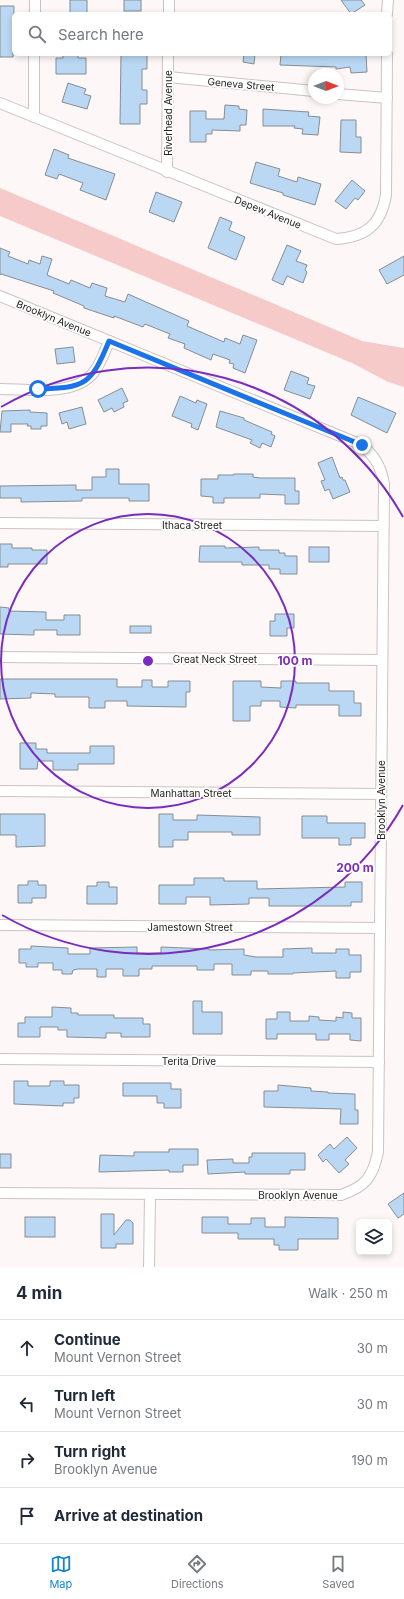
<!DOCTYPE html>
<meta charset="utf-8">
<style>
body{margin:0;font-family:Inter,sans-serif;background:#f2f2f3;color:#1f2937}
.controls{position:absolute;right:12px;bottom:12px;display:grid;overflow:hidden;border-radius:6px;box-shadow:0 2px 6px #0003}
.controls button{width:36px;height:36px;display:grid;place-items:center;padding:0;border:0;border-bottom:1px solid #e0e1e3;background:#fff;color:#1f2937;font:20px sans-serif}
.compass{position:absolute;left:308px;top:68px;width:36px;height:36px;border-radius:50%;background:#fff;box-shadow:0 2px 6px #0003;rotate:90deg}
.stop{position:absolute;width:12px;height:12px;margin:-9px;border:3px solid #1a73e8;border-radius:50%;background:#fff}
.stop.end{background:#1a73e8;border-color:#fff;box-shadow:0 1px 4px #0008}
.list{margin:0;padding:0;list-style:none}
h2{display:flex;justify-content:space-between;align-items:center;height:52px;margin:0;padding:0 16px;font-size:17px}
h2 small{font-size:13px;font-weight:400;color:#747a83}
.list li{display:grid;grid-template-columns:26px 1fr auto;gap:12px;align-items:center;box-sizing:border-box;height:56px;padding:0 16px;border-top:1px solid #e0e1e3}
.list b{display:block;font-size:15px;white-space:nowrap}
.list p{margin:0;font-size:13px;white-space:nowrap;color:#747a83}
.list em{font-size:13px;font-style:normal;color:#747a83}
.icon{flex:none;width:22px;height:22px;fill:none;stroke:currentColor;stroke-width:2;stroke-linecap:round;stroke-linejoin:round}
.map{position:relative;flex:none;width:404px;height:1267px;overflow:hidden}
.search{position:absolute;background:#fff;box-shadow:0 2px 6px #0003;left:12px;right:12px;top:12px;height:44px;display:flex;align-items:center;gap:10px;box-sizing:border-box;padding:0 14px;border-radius:6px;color:#747a83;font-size:15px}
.sheet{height:276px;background:#fff}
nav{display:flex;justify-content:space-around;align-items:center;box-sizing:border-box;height:56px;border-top:1px solid #e0e1e3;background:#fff;font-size:11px;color:#747a83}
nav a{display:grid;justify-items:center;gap:2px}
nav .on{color:#1884ce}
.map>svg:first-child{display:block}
.water{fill:#f6cac9}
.building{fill:#bad8f3;stroke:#868d93}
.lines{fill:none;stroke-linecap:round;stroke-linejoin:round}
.minor-casing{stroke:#cdc2c1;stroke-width:12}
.minor{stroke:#fff;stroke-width:10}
.route{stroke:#1a73e8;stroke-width:5}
.ring{fill:none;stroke:#7b2cbf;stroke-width:2}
.labels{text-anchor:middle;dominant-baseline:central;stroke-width:3.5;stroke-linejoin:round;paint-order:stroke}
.street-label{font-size:10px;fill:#242020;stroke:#fff}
.centre{fill:#7b2cbf;stroke:#fff;stroke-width:2}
.ring-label{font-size:12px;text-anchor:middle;font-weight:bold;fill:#7b2cbf;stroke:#fff;stroke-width:3.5;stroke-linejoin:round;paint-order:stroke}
</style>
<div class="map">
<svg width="404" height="1267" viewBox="0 0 404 1267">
<rect width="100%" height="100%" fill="#fef7f7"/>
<polygon class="water" points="0,188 362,341 404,348 404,387 388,382 352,363 0,216"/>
<g class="building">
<rect x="70" y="0" width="17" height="14"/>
<rect x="124" y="0" width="17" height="11"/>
<polygon points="341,0 361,0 365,5 351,14"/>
<polygon points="0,6 14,6 13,57 0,57"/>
<polygon points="63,54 78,54 78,58 86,58 86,74 56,74 56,58 63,58"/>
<polygon points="121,54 147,54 147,69 142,69 142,90 147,90 147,104 140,104 140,124 120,124"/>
<polygon points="244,54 255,54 254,64 243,62"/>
<polygon points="281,54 366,54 367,72 351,73 350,67 336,69 336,67 280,65"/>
<polygon points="68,83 86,89 84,94 91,96 87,109 62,102"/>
<polygon points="225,105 239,106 239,109 247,110 246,125 240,125 240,131 212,130 212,134 206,134 206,142 190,142 190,111 206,111 206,119 224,119"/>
<polygon points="263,109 309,112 308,116 320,117 318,135 302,134 303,129 294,128 295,126 263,126"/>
<polygon points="341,120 356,120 356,137 361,137 361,153 340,152"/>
<polygon points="54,149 69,155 68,158 115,174 106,200 80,190 83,183 59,174 57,179 45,175"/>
<polygon points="256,162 280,169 278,176 297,182 298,177 321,184 315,205 283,195 283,193 250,183"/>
<polygon points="352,180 365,191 358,200 355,198 346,209 335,201"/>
<polygon points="156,192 182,202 174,222 149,212"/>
<polygon points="220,217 232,222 229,230 245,237 236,260 208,248"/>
<polygon points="287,245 301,251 296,261 307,265 305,270 307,272 303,283 287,276 283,285 272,280"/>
<polygon points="0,248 10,252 8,256 28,264 29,260 40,264 42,256 52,259 47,275 69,284 71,280 90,288 92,283 107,288 105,296 125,302 128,294 189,321 187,326 224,342 225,338 240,344 243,335 257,340 245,373 233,368 234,364 229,363 230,360 213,354 211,360 184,348 185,344 168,338 170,334 145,324 143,327 114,316 114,318 84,308 84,306 53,293 54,291 1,274 0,275"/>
<polygon points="404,256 404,275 387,284 379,270"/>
<polygon points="73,347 75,362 57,364 55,349"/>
<polygon points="291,371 309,378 307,384 315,386 310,399 284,390"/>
<polygon points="122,388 128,401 123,403 124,407 114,412 112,408 104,412 98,400"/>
<polygon points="180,396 196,403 197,400 207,404 198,430 191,427 192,424 172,416"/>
<polygon points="358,397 396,413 387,433 351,415"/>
<polygon points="82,407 86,424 69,429 67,422 62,424 59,413"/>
<polygon points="30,410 30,412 47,413 47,426 41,426 41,429 31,429 31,426 27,426 28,424 11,424 11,432 0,432 2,411"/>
<polygon points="220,411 244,418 244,420 272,432 271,434 275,436 271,447 262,443 260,448 250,443 252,440 216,427"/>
<polygon points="332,457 340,478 342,477 343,480 345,480 350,492 333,499 329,489 325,491 321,481 325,480 318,463"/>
<polygon points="106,469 119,469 119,484 149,484 149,501 129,501 129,498 82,498 82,501 21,502 21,498 0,498 0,486 76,485 76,490 92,490 92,477 106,477"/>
<polygon points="234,474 253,474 253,477 260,478 295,478 295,491 299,491 299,504 285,504 285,495 260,494 260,498 224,498 224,503 213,503 213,497 201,496 201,479 218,479 218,475 234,475"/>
<polygon points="0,544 12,544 12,548 32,548 32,550 47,550 47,564 8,564 8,567 0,567"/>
<polygon points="200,546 225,546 225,548 259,547 259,550 279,550 279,553 285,553 285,556 297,556 297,574 280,574 280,569 269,569 269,565 242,565 242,562 199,562"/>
<rect x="309" y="547" width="20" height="15"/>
<polygon points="0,607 9,608 9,611 46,612 46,620 64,620 64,615 80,615 80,635 57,635 57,630 34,630 34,635 0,634"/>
<polygon points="275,614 294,614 294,628 287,628 287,636 270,636 270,621 275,621"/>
<rect x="130" y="626" width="21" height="7"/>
<polygon points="0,679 117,679 117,687 142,687 142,680 152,680 152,687 168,687 168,681 190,681 190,692 186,692 186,707 127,706 127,701 105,701 105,708 89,708 89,697 55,697 55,694 31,693 31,698 0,699"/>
<polygon points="233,681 261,681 261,687 281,688 281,681 296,681 296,683 329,683 329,691 354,691 354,703 361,703 361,716 339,716 339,705 296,705 296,708 280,707 280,701 261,701 261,706 250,706 250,721 233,721"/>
<polygon points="20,743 36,743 36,749 47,749 47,753 90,753 90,746 114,746 114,764 78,764 78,770 53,770 53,761 38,761 37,769 20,769"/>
<polygon points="0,814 45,814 45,846 16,847 16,835 0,835"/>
<polygon points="159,814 173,814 173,820 197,820 197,815 260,817 260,835 232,835 232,832 188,832 188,840 173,840 173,847 159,847"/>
<polygon points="302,816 327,816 327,823 365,823 365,838 351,838 351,845 339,845 339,838 302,838"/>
<polygon points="194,878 224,878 224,881 257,881 257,889 345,887 345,882 362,882 362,902 351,902 351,906 269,906 269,898 249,898 249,904 210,905 210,897 186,897 186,904 159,904 159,885 194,885"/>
<polygon points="28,881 38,881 38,885 46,885 46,898 32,898 32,903 18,903 18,885 28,885"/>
<polygon points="97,882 109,882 109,887 117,887 117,904 87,904 87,886 97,886"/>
<polygon points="31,946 68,948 68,954 90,954 90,948 137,947 137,953 161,953 161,947 209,949 209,950 244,949 244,955 256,957 283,957 283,949 312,948 312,953 336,953 336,949 349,949 349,955 361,955 361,972 350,972 350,978 336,978 336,971 293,973 293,974 268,974 268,971 251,971 251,975 232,975 232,964 214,964 214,970 197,970 197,966 152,966 152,969 139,969 139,976 123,976 123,969 106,969 106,977 97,977 97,969 78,969 73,970 72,974 62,974 62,970 53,970 53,963 38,963 38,967 26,967 26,963 19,963 19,949 31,949"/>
<polygon points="193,1001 202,1001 202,1012 222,1012 222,1034 193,1034"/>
<polygon points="52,1007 71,1008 71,1013 78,1013 78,1015 114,1015 114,1018 143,1018 143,1024 150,1024 150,1037 121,1037 121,1033 106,1033 106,1038 67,1037 67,1030 58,1030 58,1027 40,1027 40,1037 18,1037 18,1023 25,1023 25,1017 52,1017"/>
<polygon points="277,1012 290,1012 290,1021 309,1021 309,1016 319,1017 319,1020 336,1021 336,1017 343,1018 343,1012 352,1013 352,1018 361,1018 361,1041 350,1040 350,1034 329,1034 329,1040 316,1040 316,1034 277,1034 277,1039 266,1039 266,1019 277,1019"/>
<polygon points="14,1081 28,1081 28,1086 50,1086 50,1081 64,1081 64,1085 79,1085 79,1098 74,1098 74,1103 63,1103 63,1106 14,1104"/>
<polygon points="123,1083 171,1083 171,1089 181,1089 181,1108 164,1108 164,1103 157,1103 157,1096 123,1096"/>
<polygon points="278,1085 311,1088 311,1091 328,1092 328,1093 355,1094 355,1110 358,1110 358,1124 340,1124 341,1109 264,1107 264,1091 278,1091"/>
<polygon points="347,1137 357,1148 345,1160 349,1164 339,1173 326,1159 323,1162 318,1155 330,1144 334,1149"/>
<polygon points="169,1149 198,1149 198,1165 183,1165 183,1172 169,1172 169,1170 99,1172 100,1155 134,1156 134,1152 169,1152"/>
<polygon points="252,1153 305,1153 305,1170 290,1170 290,1174 245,1174 245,1172 208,1174 207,1160 233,1159 233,1163 249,1163 249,1157 252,1157"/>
<rect x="0" y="1154" width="11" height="14"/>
<polygon points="404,1193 404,1214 398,1218 388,1204"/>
<polygon points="101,1214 114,1214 114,1235 126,1220 130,1220 133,1223 133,1244 116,1244 116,1248 101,1248"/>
<rect x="25" y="1217" width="30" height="20"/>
<polygon points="202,1217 228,1217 228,1224 251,1224 251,1218 265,1218 265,1227 285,1227 285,1217 338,1218 338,1239 298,1239 298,1250 279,1250 279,1245 274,1245 274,1239 238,1239 238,1233 202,1233"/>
</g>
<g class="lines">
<defs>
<g id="minor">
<polyline points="35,14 35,0"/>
<polyline points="169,14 169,0"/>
<polyline points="387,14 388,0"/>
<polyline points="168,77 314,91"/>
<polyline points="338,94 387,98"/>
<path d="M0,103l336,136c30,-2 45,-14 50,-44l1,-141"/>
<polyline points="34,117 34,54"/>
<polyline points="167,172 168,54"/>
<path d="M0,296l362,149c13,12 19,21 22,39l-6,668c-5,25 -13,35 -37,43l-341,-2"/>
<path d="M0,389c29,0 75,8 94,-17 7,-9 11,-21 15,-31"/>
<polyline points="0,523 383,526"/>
<polyline points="0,657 382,660"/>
<polyline points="0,791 381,794"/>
<polyline points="0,925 380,928"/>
<polyline points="0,1059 379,1062"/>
<polyline points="149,1267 150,1195"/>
</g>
</defs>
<use href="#minor" class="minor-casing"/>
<use href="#minor" class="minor"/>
</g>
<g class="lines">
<path class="route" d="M38,389c47,-1 53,-4 71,-48l253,104"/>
</g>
<g class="ring">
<circle cx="148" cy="661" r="147"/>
<path d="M403 805A293 293 0 0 1 2 915M1 407A293 293 0 0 1 403 517"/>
</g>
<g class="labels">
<g class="street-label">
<text transform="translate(241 84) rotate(5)">Geneva Street</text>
<text transform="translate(168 113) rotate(-90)">Riverhead Avenue</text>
<text transform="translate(268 212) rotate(22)">Depew Avenue</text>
<text transform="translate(54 318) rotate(22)">Brooklyn Avenue</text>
<text x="192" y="525">Ithaca Street</text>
<text x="215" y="659">Great Neck Street</text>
<text x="191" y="793">Manhattan Street</text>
<text transform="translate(381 800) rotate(-90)">Brooklyn Avenue</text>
<text x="190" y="927">Jamestown Street</text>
<text x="189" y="1061">Terita Drive</text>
<text x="298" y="1195">Brooklyn Avenue</text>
</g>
</g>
<circle cx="148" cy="661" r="6" class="centre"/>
<g class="ring-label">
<text x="295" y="665">100 m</text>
<text x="355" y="872">200 m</text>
</g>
</svg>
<div class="controls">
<button><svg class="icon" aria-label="layers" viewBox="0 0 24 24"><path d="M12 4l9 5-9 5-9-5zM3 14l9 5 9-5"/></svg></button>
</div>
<svg class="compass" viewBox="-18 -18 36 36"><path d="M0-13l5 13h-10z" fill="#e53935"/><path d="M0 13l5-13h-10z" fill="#747a83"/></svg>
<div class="stop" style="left:38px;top:389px"></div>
<div class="stop end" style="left:362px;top:445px"></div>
<div class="search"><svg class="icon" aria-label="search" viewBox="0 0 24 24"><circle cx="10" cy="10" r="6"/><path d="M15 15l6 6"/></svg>Search here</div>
</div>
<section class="sheet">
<h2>4 min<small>Walk · 250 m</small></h2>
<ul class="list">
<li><svg class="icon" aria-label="ahead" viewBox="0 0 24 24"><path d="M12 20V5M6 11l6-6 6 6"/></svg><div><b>Continue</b><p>Mount Vernon Street</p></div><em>30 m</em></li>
<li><svg class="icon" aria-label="left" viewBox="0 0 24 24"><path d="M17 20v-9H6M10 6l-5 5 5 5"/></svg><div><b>Turn left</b><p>Mount Vernon Street</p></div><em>30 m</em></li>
<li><svg class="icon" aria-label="right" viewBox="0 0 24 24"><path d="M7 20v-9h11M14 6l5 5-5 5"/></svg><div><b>Turn right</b><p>Brooklyn Avenue</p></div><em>190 m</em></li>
<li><svg class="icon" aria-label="arrive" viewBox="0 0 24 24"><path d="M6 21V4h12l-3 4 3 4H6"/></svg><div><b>Arrive at destination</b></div></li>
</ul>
</section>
<nav>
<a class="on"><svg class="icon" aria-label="map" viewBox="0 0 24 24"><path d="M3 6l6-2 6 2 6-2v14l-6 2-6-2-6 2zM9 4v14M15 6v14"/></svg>Map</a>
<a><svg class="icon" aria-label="directions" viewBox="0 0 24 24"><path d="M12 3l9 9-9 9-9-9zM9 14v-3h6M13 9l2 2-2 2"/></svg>Directions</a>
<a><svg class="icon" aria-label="saved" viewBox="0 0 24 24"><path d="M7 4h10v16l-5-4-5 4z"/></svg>Saved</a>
</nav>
